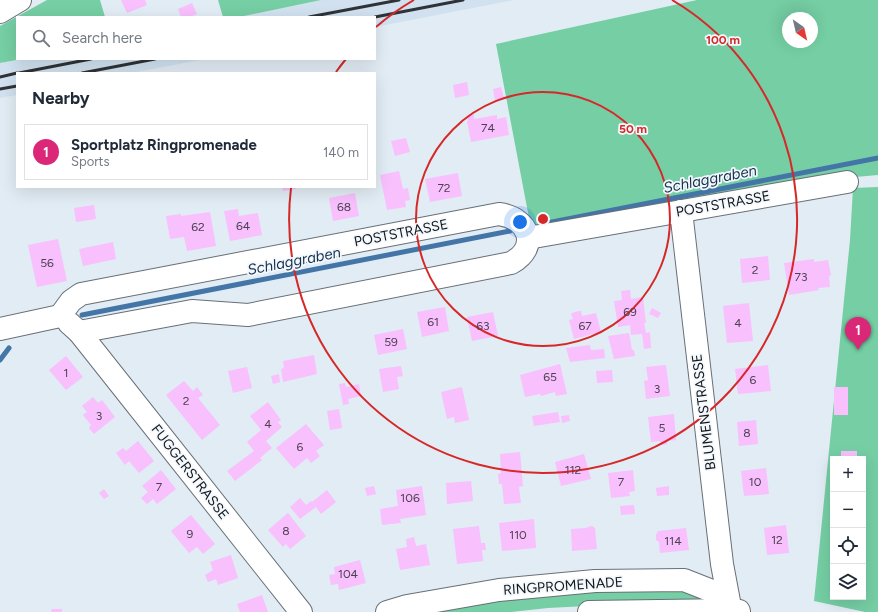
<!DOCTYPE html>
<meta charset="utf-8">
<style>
body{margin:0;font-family:Figtree,sans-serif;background:#f2f2f3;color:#1f2937}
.controls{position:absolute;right:12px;bottom:12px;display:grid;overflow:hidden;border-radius:0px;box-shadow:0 4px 16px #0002}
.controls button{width:36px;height:36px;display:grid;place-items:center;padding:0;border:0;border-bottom:1px solid #e0e1e3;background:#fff;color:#1f2937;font:20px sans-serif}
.compass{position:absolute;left:782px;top:12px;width:36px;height:36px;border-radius:50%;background:#fff;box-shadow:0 4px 16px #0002;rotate:146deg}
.you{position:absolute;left:520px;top:222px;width:14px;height:14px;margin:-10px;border:3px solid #fff;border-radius:50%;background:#1a73e8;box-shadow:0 0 0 6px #1a73e833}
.badge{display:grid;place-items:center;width:26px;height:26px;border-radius:50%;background:#db2777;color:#fff;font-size:13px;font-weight:700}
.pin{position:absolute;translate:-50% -33px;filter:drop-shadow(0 1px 2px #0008)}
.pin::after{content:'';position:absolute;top:21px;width:14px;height:12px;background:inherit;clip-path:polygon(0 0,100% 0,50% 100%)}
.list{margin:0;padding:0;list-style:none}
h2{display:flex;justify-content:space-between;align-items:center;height:52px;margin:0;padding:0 16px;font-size:17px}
h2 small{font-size:13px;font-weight:400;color:#747a83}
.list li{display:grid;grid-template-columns:26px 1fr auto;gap:12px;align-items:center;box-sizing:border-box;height:56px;margin:0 8px 8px;padding:0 8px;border:1px solid #e0e1e3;border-radius:0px}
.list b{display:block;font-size:15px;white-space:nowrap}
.list p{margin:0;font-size:13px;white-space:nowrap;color:#747a83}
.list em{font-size:13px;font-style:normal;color:#747a83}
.icon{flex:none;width:22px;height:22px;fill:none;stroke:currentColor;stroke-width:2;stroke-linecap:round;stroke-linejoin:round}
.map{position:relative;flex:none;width:878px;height:612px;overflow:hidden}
.search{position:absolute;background:#fff;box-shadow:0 4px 16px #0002;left:16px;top:16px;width:360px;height:44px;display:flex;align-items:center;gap:10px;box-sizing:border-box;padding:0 14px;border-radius:0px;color:#747a83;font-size:15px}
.panel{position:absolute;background:#fff;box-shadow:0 4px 16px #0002;left:16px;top:72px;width:360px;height:116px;border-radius:0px}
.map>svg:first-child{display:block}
.built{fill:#d1e1ef}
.green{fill:#75cea4;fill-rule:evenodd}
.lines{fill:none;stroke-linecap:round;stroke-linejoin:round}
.stream{stroke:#4375a7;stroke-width:5}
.building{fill:#f8c0fd}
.minor-casing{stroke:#687077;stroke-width:24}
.minor{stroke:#fff;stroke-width:22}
.rail{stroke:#2f3337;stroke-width:3}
.ring{fill:none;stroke:#d62828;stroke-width:2}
.labels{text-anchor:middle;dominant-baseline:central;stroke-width:3.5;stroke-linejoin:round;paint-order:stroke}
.number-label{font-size:12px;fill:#4d4153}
.street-label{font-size:14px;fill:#14171a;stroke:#f3f8fd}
.water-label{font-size:15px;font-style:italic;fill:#15314e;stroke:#f3f8fd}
.centre{fill:#d62828;stroke:#f3f8fd;stroke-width:2}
.ring-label{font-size:12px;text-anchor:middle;font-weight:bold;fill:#d62828;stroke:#f3f8fd;stroke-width:3.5;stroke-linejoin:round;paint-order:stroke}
</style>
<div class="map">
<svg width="878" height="612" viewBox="0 0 878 612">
<rect width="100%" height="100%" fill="#e2ecf4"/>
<g class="built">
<polygon points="321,0 514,0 375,27 375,17 239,17"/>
<polygon points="22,59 205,59 132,73 17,73 17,95 0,98 0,63"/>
</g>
<g class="green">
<polygon points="47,0 100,0 105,17 17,17 17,59 22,59 0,63 0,26"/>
<polygon points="218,0 321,0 239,17 223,17"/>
<path d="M697,0h181v175l-34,3 -301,55 -14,-15 -33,-174zM788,18h24v24h-24z"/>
<path d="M878,187v425h-13l-51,-11 36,-361 3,-52zM833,459h30v138h-30z"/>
<polygon points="678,587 706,599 703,603 607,605 548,608 511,612 412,612 554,592"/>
</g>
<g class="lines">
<g class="stream">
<polyline points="547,223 878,158"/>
<polyline points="82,315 510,231"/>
<polyline points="0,360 9,348"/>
</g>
</g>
<g class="building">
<polygon points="121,0 145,0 147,5 127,13"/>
<polygon points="192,3 197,14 190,17 181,17 178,9"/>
<polygon points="467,82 469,95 455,98 453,85"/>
<polygon points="501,87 504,98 495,100 493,89"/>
<polygon points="474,114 474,119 497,115 497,119 506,117 509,135 471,142 467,121 468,121 467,115"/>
<polygon points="406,138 410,152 395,156 391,141"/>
<polygon points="399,171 403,189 408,188 410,200 405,201 406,207 387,210 380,175"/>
<polygon points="458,173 462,196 430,202 425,179"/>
<polygon points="282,187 295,187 296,189 283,191"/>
<polygon points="355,193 359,216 333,221 329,198"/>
<polygon points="94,205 96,219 76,222 74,208"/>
<polygon points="238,209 239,216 258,213 262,235 230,241 224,211"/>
<polygon points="210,212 216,246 187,251 184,237 170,239 166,216 181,214 181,216"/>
<polygon points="58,239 67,281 37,287 28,245"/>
<polygon points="113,242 116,259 83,266 79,249"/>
<polygon points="768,256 770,280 742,283 740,259"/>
<polygon points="814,259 814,262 828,260 831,275 829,276 830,287 818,288 819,290 789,295 784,263"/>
<polygon points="630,290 631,299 643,297 646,323 644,323 646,333 650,332 651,348 644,349 642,334 631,335 630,325 618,327 614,301 622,300 621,291"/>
<polygon points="749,303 753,341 727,343 723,306"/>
<polygon points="445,307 449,331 422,337 417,312"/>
<polygon points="652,308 661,313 658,318 649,314"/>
<polygon points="579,311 581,311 582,316 596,313 601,332 574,339 569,320 573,319 571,314 572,313"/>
<polygon points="493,312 498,336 472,341 467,317"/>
<polygon points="403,329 407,349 378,355 374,335"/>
<polygon points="629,333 632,350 634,350 635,356 614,359 608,336"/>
<polygon points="590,345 591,350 604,349 605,358 570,362 566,348"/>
<polygon points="314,355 317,374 283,382 281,369 284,368 283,361"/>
<polygon points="66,356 83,377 66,390 49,370"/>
<polygon points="560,364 567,394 556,396 555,392 541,396 540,394 525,397 520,375"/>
<polygon points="666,365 670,396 646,399 644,381 648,380 646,367"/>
<polygon points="768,365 771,391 738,394 735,369"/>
<polygon points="401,366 403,376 397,377 399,389 383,392 379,369"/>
<polygon points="247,367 252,388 233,393 228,371"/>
<polygon points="612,370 613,382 597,383 596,371"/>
<polygon points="279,374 280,382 273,384 271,376"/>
<polygon points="184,381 193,391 197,387 203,395 198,398 220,425 202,440 166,395"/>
<polygon points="345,383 346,387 359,384 361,396 348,399 349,404 343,405 339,384"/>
<polygon points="462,387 469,420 455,423 454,417 447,419 441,392"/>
<rect x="834" y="387" width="14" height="28"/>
<polygon points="93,397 98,403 102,400 115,417 94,434 89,428 91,425 83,415 87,412 82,406"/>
<polygon points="268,402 281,420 278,422 282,427 266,441 272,448 260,458 262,460 235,481 227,471 254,451 247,442 261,430 250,416"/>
<polygon points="339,409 342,428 330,430 327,411"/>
<polygon points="558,412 560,422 534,426 532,416"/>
<polygon points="674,414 676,440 667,441 667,444 661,445 660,441 651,442 648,417"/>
<polygon points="569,415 570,421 562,423 561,416"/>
<polygon points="756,420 758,444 739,446 737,422"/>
<polygon points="306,424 324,445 316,451 320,456 311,463 307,458 294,469 276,448"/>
<polygon points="138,441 154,461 139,473 129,461 125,465 116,453 123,448 126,451"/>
<rect x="841" y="451" width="16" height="8"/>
<polygon points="520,452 523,486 519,487 521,503 504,504 502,484 499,484 498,474 501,473 500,454"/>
<polygon points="584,454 591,479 561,486 555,462"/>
<polygon points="766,468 769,494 744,496 741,471"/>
<polygon points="161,470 176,489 157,504 153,499 147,504 141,498 148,492 142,486"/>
<polygon points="633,470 635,491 629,492 630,496 611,498 608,473"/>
<polygon points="471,481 473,501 447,504 446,483"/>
<polygon points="374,486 376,494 367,496 365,488"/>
<polygon points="422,486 426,515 400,519 401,523 382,525 380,509 398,506 396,490"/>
<polygon points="669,486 669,495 657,496 656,488"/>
<polygon points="104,489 109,496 104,499 99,493"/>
<polygon points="327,490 336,502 321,514 316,507 300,519 290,507 300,498 306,505 311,501 312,502"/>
<polygon points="634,505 635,514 621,515 620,506"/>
<polygon points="288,513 306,536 290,549 286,544 283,547 268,530"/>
<polygon points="191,515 215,544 203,554 197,547 189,553 171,531"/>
<polygon points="534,519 536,548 502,551 499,523"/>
<polygon points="786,525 789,553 767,555 764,528"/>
<polygon points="479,526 481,543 485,543 486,550 482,550 483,561 457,564 453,529"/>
<polygon points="592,526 595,528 597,549 572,551 571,529 586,528 588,527"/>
<polygon points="686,528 689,550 660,553 659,542 656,540 656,535 658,531"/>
<polygon points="414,537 416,546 426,544 430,565 400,570 396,549 407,547 406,539"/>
<polygon points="231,555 238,578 218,585 216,579 208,582 205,575 213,570 210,562"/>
<polygon points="360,560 366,583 339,590 338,584 331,585 329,575 335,574 334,567"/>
<polygon points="262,595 268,612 240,612 237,604"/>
<polygon points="52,609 62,609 62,612 51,612"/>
</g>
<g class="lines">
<defs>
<g id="minor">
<polyline points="0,12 20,0"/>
<polyline points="681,211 722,564 731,612"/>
<polyline points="528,238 847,182"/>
<polyline points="69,323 79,332 301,612"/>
<path d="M0,329l60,-13 11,-15 10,-7 418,-80c30,4 41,33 12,49l-263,52 -56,-4 -113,21"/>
<polyline points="387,612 407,606 499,590 595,581 684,580 712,591 731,610"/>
<polyline points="589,612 731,610 739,611"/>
</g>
</defs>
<use href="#minor" class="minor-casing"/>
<use href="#minor" class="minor"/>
<g class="rail">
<polyline points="309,17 399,0"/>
<polyline points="375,17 463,0"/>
<polyline points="19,73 91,59"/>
<polyline points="82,73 155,59"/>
<polyline points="0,77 17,73"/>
<polyline points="0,89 17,86"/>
</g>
</g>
<g class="ring">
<circle cx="543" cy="219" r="127"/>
<path d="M336 72A254 254 0 0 1 346 59M376 27A254 254 0 0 1 414 0M672 0A254 254 0 1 1 291 188"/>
</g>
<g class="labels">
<g class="number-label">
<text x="488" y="128">74</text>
<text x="444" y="188">72</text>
<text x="344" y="207">68</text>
<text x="243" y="226">64</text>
<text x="198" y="227">62</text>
<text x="47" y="263">56</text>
<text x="755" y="270">2</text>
<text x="801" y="277">73</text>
<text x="630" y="312">69</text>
<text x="433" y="322">61</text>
<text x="738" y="323">4</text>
<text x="483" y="326">63</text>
<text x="585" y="326">67</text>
<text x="391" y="342">59</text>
<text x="66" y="373">1</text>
<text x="550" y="377">65</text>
<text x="753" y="380">6</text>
<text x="657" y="389">3</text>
<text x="186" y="401">2</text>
<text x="99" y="416">3</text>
<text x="268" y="424">4</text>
<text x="662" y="428">5</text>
<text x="747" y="433">8</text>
<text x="300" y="447">6</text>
<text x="573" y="470">112</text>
<text x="621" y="482">7</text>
<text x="755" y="482">10</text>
<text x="159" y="487">7</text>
<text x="410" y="498">106</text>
<text x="286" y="531">8</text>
<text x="190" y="534">9</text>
<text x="518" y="535">110</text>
<text x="777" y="540">12</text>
<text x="673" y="541">114</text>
<text x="348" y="574">104</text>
</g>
<g class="street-label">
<text transform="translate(723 204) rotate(-10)">POSTSTRASSE</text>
<text transform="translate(401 233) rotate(-11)">POSTSTRASSE</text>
<text transform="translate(704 412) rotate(-97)">BLUMENSTRASSE</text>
<text transform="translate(190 472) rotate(52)">FUGGERSTRASSE</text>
<text transform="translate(563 586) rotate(-4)">RINGPROMENADE</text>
</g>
<g class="water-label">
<text transform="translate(710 179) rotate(-11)">Schlaggraben</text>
<text transform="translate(294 261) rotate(-11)">Schlaggraben</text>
</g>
</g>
<circle cx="543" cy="219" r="6" class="centre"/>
<g class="ring-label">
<text x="723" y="44">100 m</text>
<text x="633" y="133">50 m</text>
</g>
</svg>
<div class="controls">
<button>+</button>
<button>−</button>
<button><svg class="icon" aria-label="locate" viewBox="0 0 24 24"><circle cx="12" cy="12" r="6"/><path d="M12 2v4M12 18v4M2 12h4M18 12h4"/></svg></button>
<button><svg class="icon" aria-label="layers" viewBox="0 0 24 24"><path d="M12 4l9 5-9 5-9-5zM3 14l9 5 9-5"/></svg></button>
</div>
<svg class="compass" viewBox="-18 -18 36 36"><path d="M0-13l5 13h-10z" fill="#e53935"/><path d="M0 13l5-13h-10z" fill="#747a83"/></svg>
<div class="you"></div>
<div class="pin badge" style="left:858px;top:350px">1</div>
<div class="search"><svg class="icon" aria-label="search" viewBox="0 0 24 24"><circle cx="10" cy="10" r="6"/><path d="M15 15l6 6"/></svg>Search here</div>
<section class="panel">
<h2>Nearby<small></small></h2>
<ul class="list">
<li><span class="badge">1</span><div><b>Sportplatz Ringpromenade</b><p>Sports</p></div><em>140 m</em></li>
</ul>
</section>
</div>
